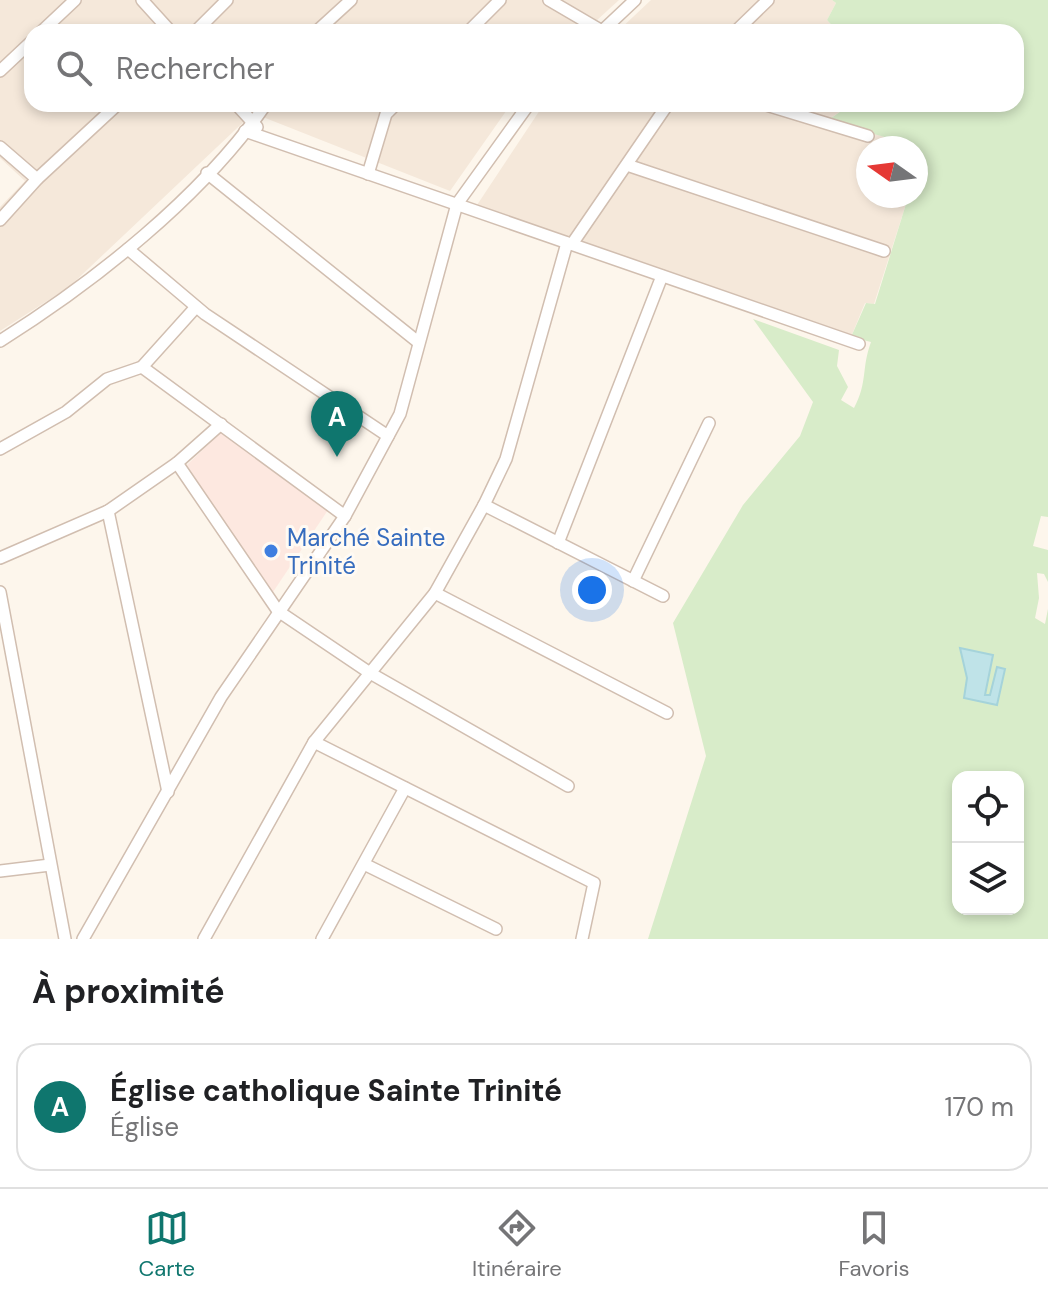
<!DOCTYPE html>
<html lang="fr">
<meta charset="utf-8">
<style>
body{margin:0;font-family:"DM Sans",sans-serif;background:#f2f2f2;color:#202124}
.controls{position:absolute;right:24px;bottom:24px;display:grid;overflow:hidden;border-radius:16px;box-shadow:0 4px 12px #0003}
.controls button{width:72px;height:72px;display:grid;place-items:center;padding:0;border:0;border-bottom:2px solid #e0e0e0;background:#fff;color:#202124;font:40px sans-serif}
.compass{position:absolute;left:856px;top:136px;width:72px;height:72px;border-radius:50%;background:#fff;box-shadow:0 4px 12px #0003;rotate:284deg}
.you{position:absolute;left:592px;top:590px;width:28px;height:28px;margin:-20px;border:6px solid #fff;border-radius:50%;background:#1a73e8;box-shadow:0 0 0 12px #1a73e833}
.badge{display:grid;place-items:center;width:52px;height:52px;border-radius:50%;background:#0f766e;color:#fff;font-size:26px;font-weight:700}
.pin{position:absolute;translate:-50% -66px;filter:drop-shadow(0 2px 4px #0008)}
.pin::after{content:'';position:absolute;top:42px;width:28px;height:24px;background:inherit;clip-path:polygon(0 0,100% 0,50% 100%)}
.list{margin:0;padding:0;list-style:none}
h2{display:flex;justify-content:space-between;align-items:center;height:104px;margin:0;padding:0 32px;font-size:34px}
h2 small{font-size:26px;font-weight:400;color:#757577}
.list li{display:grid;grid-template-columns:52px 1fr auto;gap:24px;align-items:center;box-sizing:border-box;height:128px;margin:0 16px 16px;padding:0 16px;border:2px solid #e0e0e0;border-radius:24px}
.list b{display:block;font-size:30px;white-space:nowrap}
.list p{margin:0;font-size:26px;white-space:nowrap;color:#757577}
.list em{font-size:26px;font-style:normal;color:#757577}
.icon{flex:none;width:44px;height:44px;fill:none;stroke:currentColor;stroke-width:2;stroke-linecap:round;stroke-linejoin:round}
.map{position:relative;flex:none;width:1048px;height:939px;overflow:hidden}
.search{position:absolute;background:#fff;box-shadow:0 4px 12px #0003;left:24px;right:24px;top:24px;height:88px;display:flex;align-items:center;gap:20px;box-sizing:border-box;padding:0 28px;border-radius:24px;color:#757577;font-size:30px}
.sheet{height:248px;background:#fff}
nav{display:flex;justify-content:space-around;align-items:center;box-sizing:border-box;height:112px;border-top:2px solid #e0e0e0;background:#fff;font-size:22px;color:#757577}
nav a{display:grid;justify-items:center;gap:4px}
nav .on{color:#0f766e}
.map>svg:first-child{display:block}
.residential{fill:#f5e8da}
.commercial{fill:#fde8e0}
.green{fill:#d8ecc9;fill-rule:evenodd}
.water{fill:#bfe3e8;stroke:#a5d3da;stroke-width:2}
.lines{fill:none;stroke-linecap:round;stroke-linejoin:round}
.minor-casing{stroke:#d1beb0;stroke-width:14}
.minor{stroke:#fff;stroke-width:11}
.shop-dot{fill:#3f7fe0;stroke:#fffaf3;stroke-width:3}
.labels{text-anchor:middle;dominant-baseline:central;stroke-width:6;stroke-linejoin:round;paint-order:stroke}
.shop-label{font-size:24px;fill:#366cbe;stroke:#fffaf3;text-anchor:start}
</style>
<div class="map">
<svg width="1048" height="939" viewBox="0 0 1048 939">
<rect width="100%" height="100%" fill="#fdf6ec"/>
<g class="residential">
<polygon points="0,0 619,0 584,32 32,32 32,104 511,104 450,191 253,113 69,287 0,331 0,207 25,181 0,158"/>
<polygon points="651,0 832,0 836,3 827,20 838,32 617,32"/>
<polygon points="544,104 851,104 828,120 899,141 897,148 868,148 868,171 862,187 868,190 868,196 885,196 906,204 874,304 865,303 851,337 477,205"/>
</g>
<polygon class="commercial" points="222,431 330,507 271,595 187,465"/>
<path class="green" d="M832,0h216v517l-7,-1 -8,30 15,4v32l-4,-8 -7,-1 2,25 -4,20 10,6 3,-15v330h-400l58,-183 -33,-133 70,-118 57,-69 13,-34 -60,-83 86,31 -2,16 11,21 -7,13 13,8c14,-26 7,-39 17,-66l-20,-5 15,-34 9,1 31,-100 -21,-8h31v-48h-19l2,-7 -72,-20 24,-17h165v-72h-178l-11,-12 9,-17zM958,777h60v132h-60z"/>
<polygon class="water" points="960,648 993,655 985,695 990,695 997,667 1005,669 997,705 964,698 967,678"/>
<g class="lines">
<defs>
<g id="minor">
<polyline points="142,0 171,32"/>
<polyline points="549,0 602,31"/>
<polyline points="41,32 75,0"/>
<polyline points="195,32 227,0"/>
<polyline points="316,32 351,0"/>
<polyline points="468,32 500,0"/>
<polyline points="601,32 635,0"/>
<polyline points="735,32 768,0"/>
<polyline points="0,71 32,41"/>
<polyline points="236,104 257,127"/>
<polyline points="763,104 868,136"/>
<polyline points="245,131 859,344"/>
<polyline points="0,147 37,179"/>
<polyline points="627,165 884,251"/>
<polyline points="207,173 418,342"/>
<polyline points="368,174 386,114 396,104"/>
<polyline points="0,220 37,179 118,104"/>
<polyline points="572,244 668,104"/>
<polyline points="128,249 205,314 388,436"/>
<path d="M0,341c94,-59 202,-144 266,-237"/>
<polyline points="142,367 345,516"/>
<polyline points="0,449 66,412 107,379 142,367 196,307"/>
<polyline points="177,463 278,611 370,673 568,786"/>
<polyline points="484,505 663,596"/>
<polyline points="108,511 168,792"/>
<polyline points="558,543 662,276"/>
<polyline points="0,558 108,511 177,463 221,424"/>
<polyline points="633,581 709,423"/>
<polyline points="0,592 65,939"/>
<polyline points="435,593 667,713"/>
<polyline points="314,742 594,883 582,939"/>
<polyline points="364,864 496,929"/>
<polyline points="0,871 50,865"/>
<polyline points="83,939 221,697 345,516 400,414 457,204 529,104"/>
<polyline points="204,939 314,742 435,593 484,505 506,459 567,243"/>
<polyline points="322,939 405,788"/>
</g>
</defs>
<use href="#minor" class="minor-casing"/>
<use href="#minor" class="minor"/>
</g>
<circle class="shop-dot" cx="271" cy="551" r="8"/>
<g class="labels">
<g class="shop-label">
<text x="287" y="537">Marché Sainte<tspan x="287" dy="28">Trinité</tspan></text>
</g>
</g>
</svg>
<div class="controls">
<button><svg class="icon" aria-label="locate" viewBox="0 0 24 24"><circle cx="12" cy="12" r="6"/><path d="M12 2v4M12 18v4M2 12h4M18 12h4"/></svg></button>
<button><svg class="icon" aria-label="layers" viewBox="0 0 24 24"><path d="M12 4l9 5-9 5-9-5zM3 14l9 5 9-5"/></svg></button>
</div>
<svg class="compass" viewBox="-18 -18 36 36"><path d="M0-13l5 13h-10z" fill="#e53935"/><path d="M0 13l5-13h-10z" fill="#757577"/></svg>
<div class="you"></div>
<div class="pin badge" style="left:337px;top:457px">A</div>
<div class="search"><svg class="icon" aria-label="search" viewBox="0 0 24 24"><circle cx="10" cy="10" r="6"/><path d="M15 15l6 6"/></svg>Rechercher</div>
</div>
<section class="sheet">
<h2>À proximité<small></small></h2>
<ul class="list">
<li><span class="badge">A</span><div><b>Église catholique Sainte Trinité</b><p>Église</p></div><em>170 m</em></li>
</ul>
</section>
<nav>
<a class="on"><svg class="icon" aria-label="map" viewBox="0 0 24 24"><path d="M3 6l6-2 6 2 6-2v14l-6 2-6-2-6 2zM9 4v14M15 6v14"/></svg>Carte</a>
<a><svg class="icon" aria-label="directions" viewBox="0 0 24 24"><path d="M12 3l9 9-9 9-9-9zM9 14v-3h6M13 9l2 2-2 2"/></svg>Itinéraire</a>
<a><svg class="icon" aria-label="saved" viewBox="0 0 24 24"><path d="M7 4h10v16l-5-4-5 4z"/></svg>Favoris</a>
</nav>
